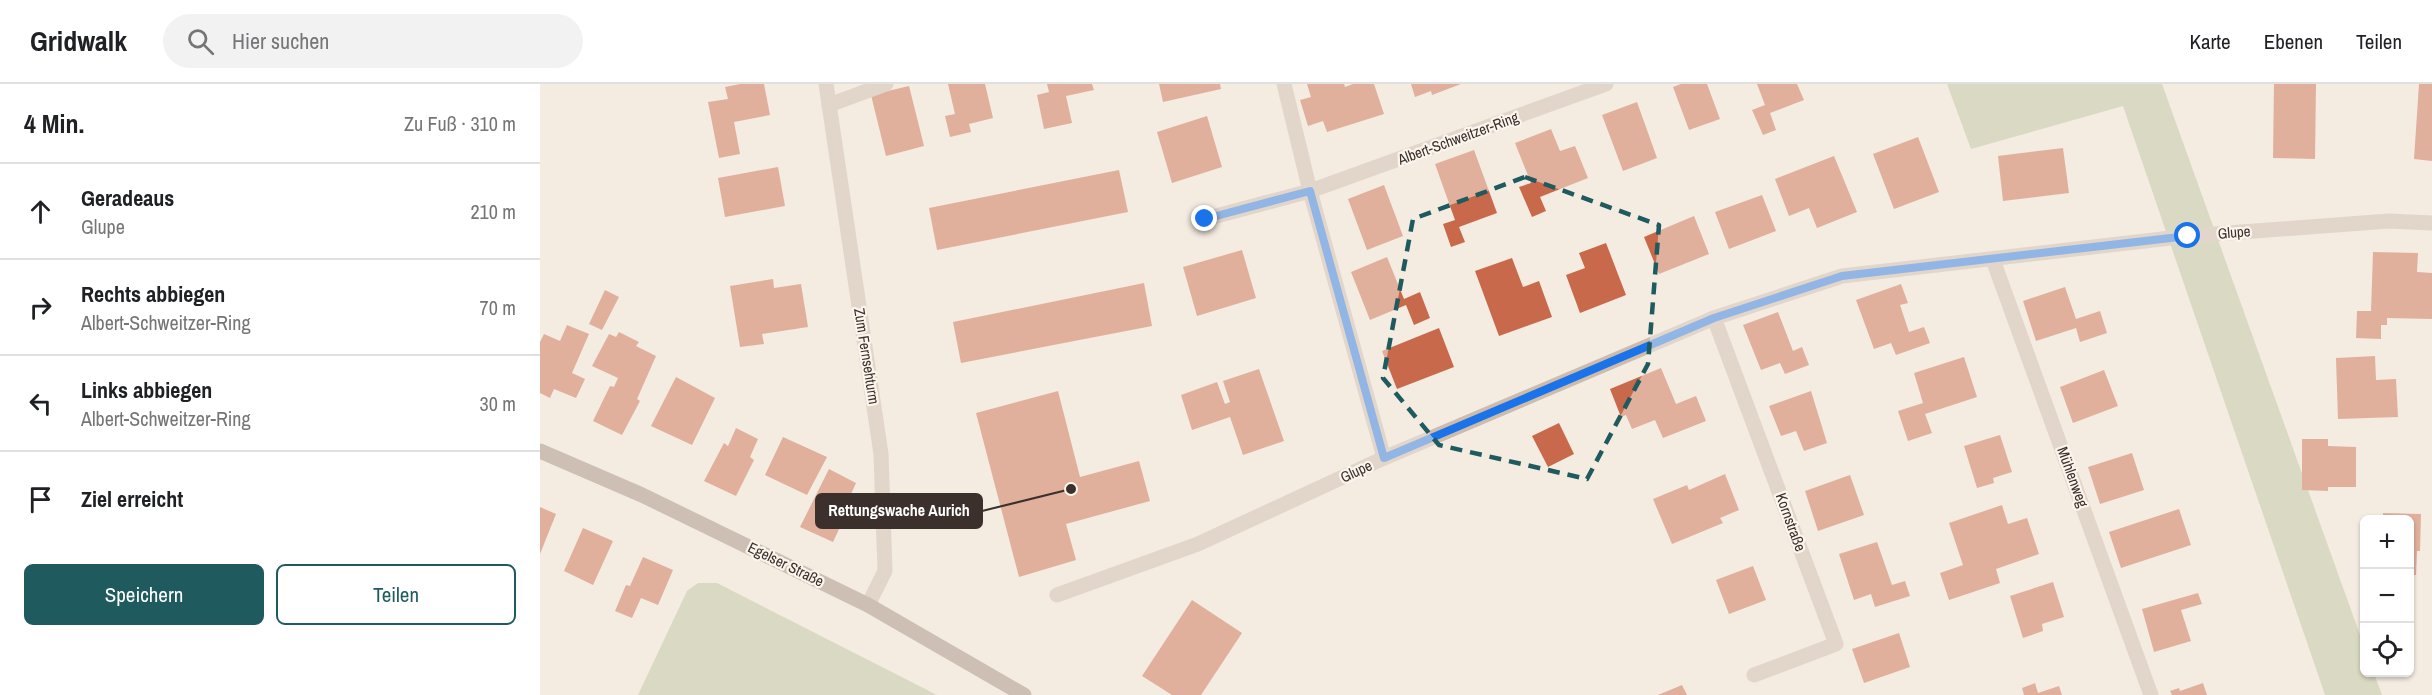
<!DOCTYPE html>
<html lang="de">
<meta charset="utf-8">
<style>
body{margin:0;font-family:"Archivo Narrow",sans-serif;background:#f2f2f2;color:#202124}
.controls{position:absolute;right:18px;bottom:18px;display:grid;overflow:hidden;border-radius:9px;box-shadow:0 2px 4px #0004}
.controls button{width:54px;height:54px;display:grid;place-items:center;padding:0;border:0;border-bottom:2px solid #e0e0e0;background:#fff;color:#202124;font:30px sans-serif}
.stop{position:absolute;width:18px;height:18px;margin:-14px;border:4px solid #1a73e8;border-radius:50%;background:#fff}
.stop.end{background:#1a73e8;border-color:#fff;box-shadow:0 2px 6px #0008}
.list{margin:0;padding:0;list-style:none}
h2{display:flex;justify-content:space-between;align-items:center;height:78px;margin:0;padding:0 24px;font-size:26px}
h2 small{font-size:20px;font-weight:400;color:#757577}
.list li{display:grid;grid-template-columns:39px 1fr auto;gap:18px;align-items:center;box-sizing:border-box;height:96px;padding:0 24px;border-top:2px solid #e0e0e0}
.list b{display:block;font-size:22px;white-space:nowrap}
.list p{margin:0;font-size:20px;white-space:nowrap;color:#757577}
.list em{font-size:20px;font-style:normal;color:#757577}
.actions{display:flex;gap:12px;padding:18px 24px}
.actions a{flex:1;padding:14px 0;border:2px solid #1f5a5e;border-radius:9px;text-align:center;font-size:21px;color:#1f5a5e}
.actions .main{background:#1f5a5e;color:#fff}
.icon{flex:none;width:33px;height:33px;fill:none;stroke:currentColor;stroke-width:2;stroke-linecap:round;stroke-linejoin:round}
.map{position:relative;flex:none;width:1892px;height:611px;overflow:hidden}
header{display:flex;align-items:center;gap:36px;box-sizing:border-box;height:84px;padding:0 30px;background:#fff;border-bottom:2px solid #e0e0e0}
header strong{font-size:28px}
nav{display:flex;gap:33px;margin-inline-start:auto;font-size:21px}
.search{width:420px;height:54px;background:#f2f2f2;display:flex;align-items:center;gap:15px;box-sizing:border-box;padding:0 21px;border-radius:33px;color:#757577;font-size:22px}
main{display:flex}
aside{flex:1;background:#fff}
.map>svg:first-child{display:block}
.green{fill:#b8c4a0}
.building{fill:#c8694b}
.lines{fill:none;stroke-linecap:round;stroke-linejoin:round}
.minor{stroke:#cdbbac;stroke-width:15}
.secondary{stroke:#a18a7d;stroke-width:15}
.route{stroke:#1a73e8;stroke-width:8}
.marked{fill:none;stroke:#1f5a5e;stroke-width:4.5;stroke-dasharray:12 8;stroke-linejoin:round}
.labels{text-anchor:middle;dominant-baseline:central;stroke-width:4.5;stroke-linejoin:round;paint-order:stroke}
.street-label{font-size:15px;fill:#3b302b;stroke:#fbf5ee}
.leader{fill:none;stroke:#3b302b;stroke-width:2}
.callout-dot{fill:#3b302b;stroke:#fbf5ee;stroke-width:2}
.callout{fill:#3b302b;stroke:#3b302b;stroke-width:2}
.callout-label{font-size:16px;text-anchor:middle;font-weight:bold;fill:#fff}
</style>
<header>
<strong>Gridwalk</strong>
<div class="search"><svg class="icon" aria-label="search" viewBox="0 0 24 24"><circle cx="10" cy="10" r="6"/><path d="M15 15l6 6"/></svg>Hier suchen</div>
<nav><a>Karte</a><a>Ebenen</a><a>Teilen</a></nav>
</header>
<main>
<aside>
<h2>4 Min.<small>Zu Fuß · 310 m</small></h2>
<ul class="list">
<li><svg class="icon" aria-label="ahead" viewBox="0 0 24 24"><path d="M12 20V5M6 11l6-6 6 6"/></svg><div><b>Geradeaus</b><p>Glupe</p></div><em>210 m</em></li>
<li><svg class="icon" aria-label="right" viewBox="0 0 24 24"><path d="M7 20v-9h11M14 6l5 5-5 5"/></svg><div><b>Rechts abbiegen</b><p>Albert-Schweitzer-Ring</p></div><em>70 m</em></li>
<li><svg class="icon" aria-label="left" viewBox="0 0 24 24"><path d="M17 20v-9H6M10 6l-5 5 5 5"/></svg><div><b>Links abbiegen</b><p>Albert-Schweitzer-Ring</p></div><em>30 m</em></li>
<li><svg class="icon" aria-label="arrive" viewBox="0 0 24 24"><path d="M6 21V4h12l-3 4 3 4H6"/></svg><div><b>Ziel erreicht</b></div></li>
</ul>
<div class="actions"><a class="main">Speichern</a><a>Teilen</a></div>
</aside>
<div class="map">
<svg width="1892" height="611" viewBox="0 0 1892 611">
<rect width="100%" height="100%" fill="#f4ebe1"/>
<g class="green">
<polygon points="1407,0 1622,0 1824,562 1824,588 1834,589 1842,611 1785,611 1583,22 1431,65"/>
<polygon points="158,499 177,499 397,611 98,611 147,507"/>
</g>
<g class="building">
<polygon points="200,0 224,0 230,31 194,38 200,70 179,74 168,18 188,15 185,3"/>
<polygon points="408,0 445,0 453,34 429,40 431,48 410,53 405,32 415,30"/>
<polygon points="507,0 552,0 554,6 526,12 532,39 504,45 497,11 509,8"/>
<polygon points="619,0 680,0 681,5 623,18"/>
<polygon points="767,0 804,0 805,3 813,0 834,0 844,30 787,48 783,37 768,42 760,16 771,13"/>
<polygon points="871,0 921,0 892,11 891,7 875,13"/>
<polygon points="1141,0 1167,0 1180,35 1149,46 1133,3"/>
<polygon points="1217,0 1257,0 1264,16 1230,29 1236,46 1223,51 1212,26 1225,21"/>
<polygon points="1734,0 1776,0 1775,75 1733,74"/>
<polygon points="1879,0 1892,0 1892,77 1874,75"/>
<polygon points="369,2 384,62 346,72 331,11"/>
<polygon points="1097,18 1117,74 1083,87 1062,31"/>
<polygon points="667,32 682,83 632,99 617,48"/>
<polygon points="1011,45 1020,67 1035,62 1048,94 1000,113 1006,127 992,133 979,103 991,99 975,59"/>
<polygon points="1378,53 1399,108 1354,125 1333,70"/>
<polygon points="1523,64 1529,109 1463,117 1458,72"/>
<polygon points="934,66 957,129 919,143 925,158 911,163 903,140 915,136 895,80"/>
<polygon points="1294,72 1317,128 1277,144 1269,124 1249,132 1235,95"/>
<polygon points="238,83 245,122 185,133 178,94"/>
<polygon points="579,86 588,128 397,166 389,124"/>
<polygon points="844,101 863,152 827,166 808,115"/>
<polygon points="1222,111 1236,147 1189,165 1175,128"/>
<polygon points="1154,132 1169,170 1119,190 1104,153"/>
<polygon points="1066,159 1086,211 1040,229 1026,191 1045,184 1039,169"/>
<polygon points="702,166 716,214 657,232 643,183"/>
<polygon points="1833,168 1878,169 1877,188 1892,189 1892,235 1847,234 1847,241 1841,241 1841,255 1816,254 1817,227 1831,227"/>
<polygon points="847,173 864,215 880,208 890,234 874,241 866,221 830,236 811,188"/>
<polygon points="972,174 983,203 999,197 1012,233 959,252 935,187"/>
<polygon points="233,195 234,204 261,200 268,243 222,250 224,260 200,263 190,202"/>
<polygon points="604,199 612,242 421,279 413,238"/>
<polygon points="1361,200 1368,219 1360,221 1369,248 1384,243 1390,259 1356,271 1351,259 1334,265 1316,216"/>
<polygon points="1525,203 1536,235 1560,227 1567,249 1540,258 1536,244 1496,257 1483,217"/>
<polygon points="65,206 79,213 62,246 49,240"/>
<polygon points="1238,228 1253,267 1262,263 1269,281 1245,290 1240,279 1221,286 1203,241"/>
<polygon points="27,241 49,250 32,289 45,295 36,314 14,305 10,314 0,309 0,258 4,250 20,257"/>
<polygon points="899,244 914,283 857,305 842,267"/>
<polygon points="79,248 99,258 96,262 116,272 97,315 100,317 82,351 53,337 70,302 74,303 78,294 52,282 69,250 76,253"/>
<polygon points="1835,272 1836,296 1856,295 1858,333 1798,335 1796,274"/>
<polygon points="1424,273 1437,313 1385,330 1392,349 1368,357 1358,327 1383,319 1374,289"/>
<polygon points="1121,284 1136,320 1156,312 1166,337 1123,354 1115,336 1092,345 1086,331 1081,333 1070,305"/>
<polygon points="719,285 744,357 703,371 690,333 652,346 641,311 677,298 685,320 690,318 683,297"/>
<polygon points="1564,286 1578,322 1533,339 1520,303"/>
<polygon points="136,293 175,314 152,361 111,342"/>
<polygon points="518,307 540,393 599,377 610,417 526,440 536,476 479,493 436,329"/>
<polygon points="1271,307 1287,359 1264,367 1256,347 1241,352 1229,322"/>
<polygon points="1019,339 1034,370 1008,383 992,352"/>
<polygon points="196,344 218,355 210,373 214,376 196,412 164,397 184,359 188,362"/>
<polygon points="1460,351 1472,388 1453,394 1454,399 1437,404 1424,362"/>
<polygon points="243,353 287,373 267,411 225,391"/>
<polygon points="1762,355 1788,355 1788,362 1816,363 1816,403 1788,403 1788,407 1762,406"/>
<polygon points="1592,369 1604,406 1560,420 1548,383"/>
<polygon points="289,385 316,399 306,421 310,422 293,458 260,443"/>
<polygon points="1185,390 1199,426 1180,434 1183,439 1132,460 1113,415 1147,401 1149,406"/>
<polygon points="1310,391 1324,431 1278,447 1265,407"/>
<polygon points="1462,421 1468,440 1487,434 1499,470 1456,485 1460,499 1409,516 1400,489 1423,481 1409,439"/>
<polygon points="0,423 16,430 0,470"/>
<polygon points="1639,425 1651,461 1581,484 1569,448"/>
<polygon points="1843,429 1881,430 1880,467 1877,467 1876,491 1870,491 1870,436 1843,436"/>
<polygon points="43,444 73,457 53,501 24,487"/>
<polygon points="1337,458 1352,501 1365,497 1370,512 1335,523 1331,510 1314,516 1299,470"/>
<polygon points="103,473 133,486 118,521 101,514 92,534 75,527 86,501 90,502"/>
<polygon points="1213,482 1226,516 1189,530 1176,496"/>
<polygon points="1513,498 1524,533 1502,540 1503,547 1483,554 1470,512"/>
<polygon points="1658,509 1662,520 1641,526 1651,557 1614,568 1602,525"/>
<polygon points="652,516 702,549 661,611 632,611 602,592"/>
<polygon points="1359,549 1370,583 1324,599 1312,565"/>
<polygon points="1495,599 1498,609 1519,602 1522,611 1484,611 1482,604"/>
<polygon points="1663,599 1667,611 1632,611 1630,607 1639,604 1640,607"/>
<polygon points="1142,601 1147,611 1118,611"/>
</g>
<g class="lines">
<g class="minor">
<polyline points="286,0 341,370 345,487 328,521"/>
<polyline points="744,0 770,107 1066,0"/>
<polyline points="289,21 346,0"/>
<polyline points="665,135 770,107 844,374"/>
<polyline points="1453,176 1611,611"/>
<polyline points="1174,234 1296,560 1214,591"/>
<polyline points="517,511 658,460 844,374 1174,234 1302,192 1648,152 1849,137 1892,139"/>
</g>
<polyline class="secondary" points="0,367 102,411 328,521 484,611"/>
</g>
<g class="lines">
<polyline class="route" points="665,135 770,107 844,374 1174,234 1302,192 1648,152"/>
</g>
<path d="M0 0H1892V611H0ZM985,93l134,48 -11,139 -61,115 -148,-34 -56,-67 30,-159z" fill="#f4ebe1" fill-opacity=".55" fill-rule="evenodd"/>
<path class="marked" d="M985,93l134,48 -11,139 -61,115 -148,-34 -56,-67 30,-159z"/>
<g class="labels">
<g class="street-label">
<text transform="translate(918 54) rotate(-20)">Albert-Schweitzer-Ring</text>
<text transform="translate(1694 148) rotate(-5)">Glupe</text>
<text transform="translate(327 272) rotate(81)">Zum Fernsehturm</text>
<text transform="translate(816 387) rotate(-25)">Glupe</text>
<text transform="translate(1533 393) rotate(70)">Mühlenweg</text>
<text transform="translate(1251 438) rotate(70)">Kornstraße</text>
<text transform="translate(246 480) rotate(26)">Egelser Straße</text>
</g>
</g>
<path class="leader" d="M531 405L442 427"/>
<circle class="callout-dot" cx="531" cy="405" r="6"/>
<rect class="callout" x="276" y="410" width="166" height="34" rx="6"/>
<g class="callout-label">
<text x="359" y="432">Rettungswache Aurich</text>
</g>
</svg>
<div class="controls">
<button>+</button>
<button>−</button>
<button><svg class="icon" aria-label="locate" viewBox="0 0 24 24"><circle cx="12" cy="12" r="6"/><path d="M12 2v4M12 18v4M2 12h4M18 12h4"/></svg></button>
</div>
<div class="stop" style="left:1648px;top:152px"></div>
<div class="stop end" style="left:665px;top:135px"></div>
</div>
</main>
